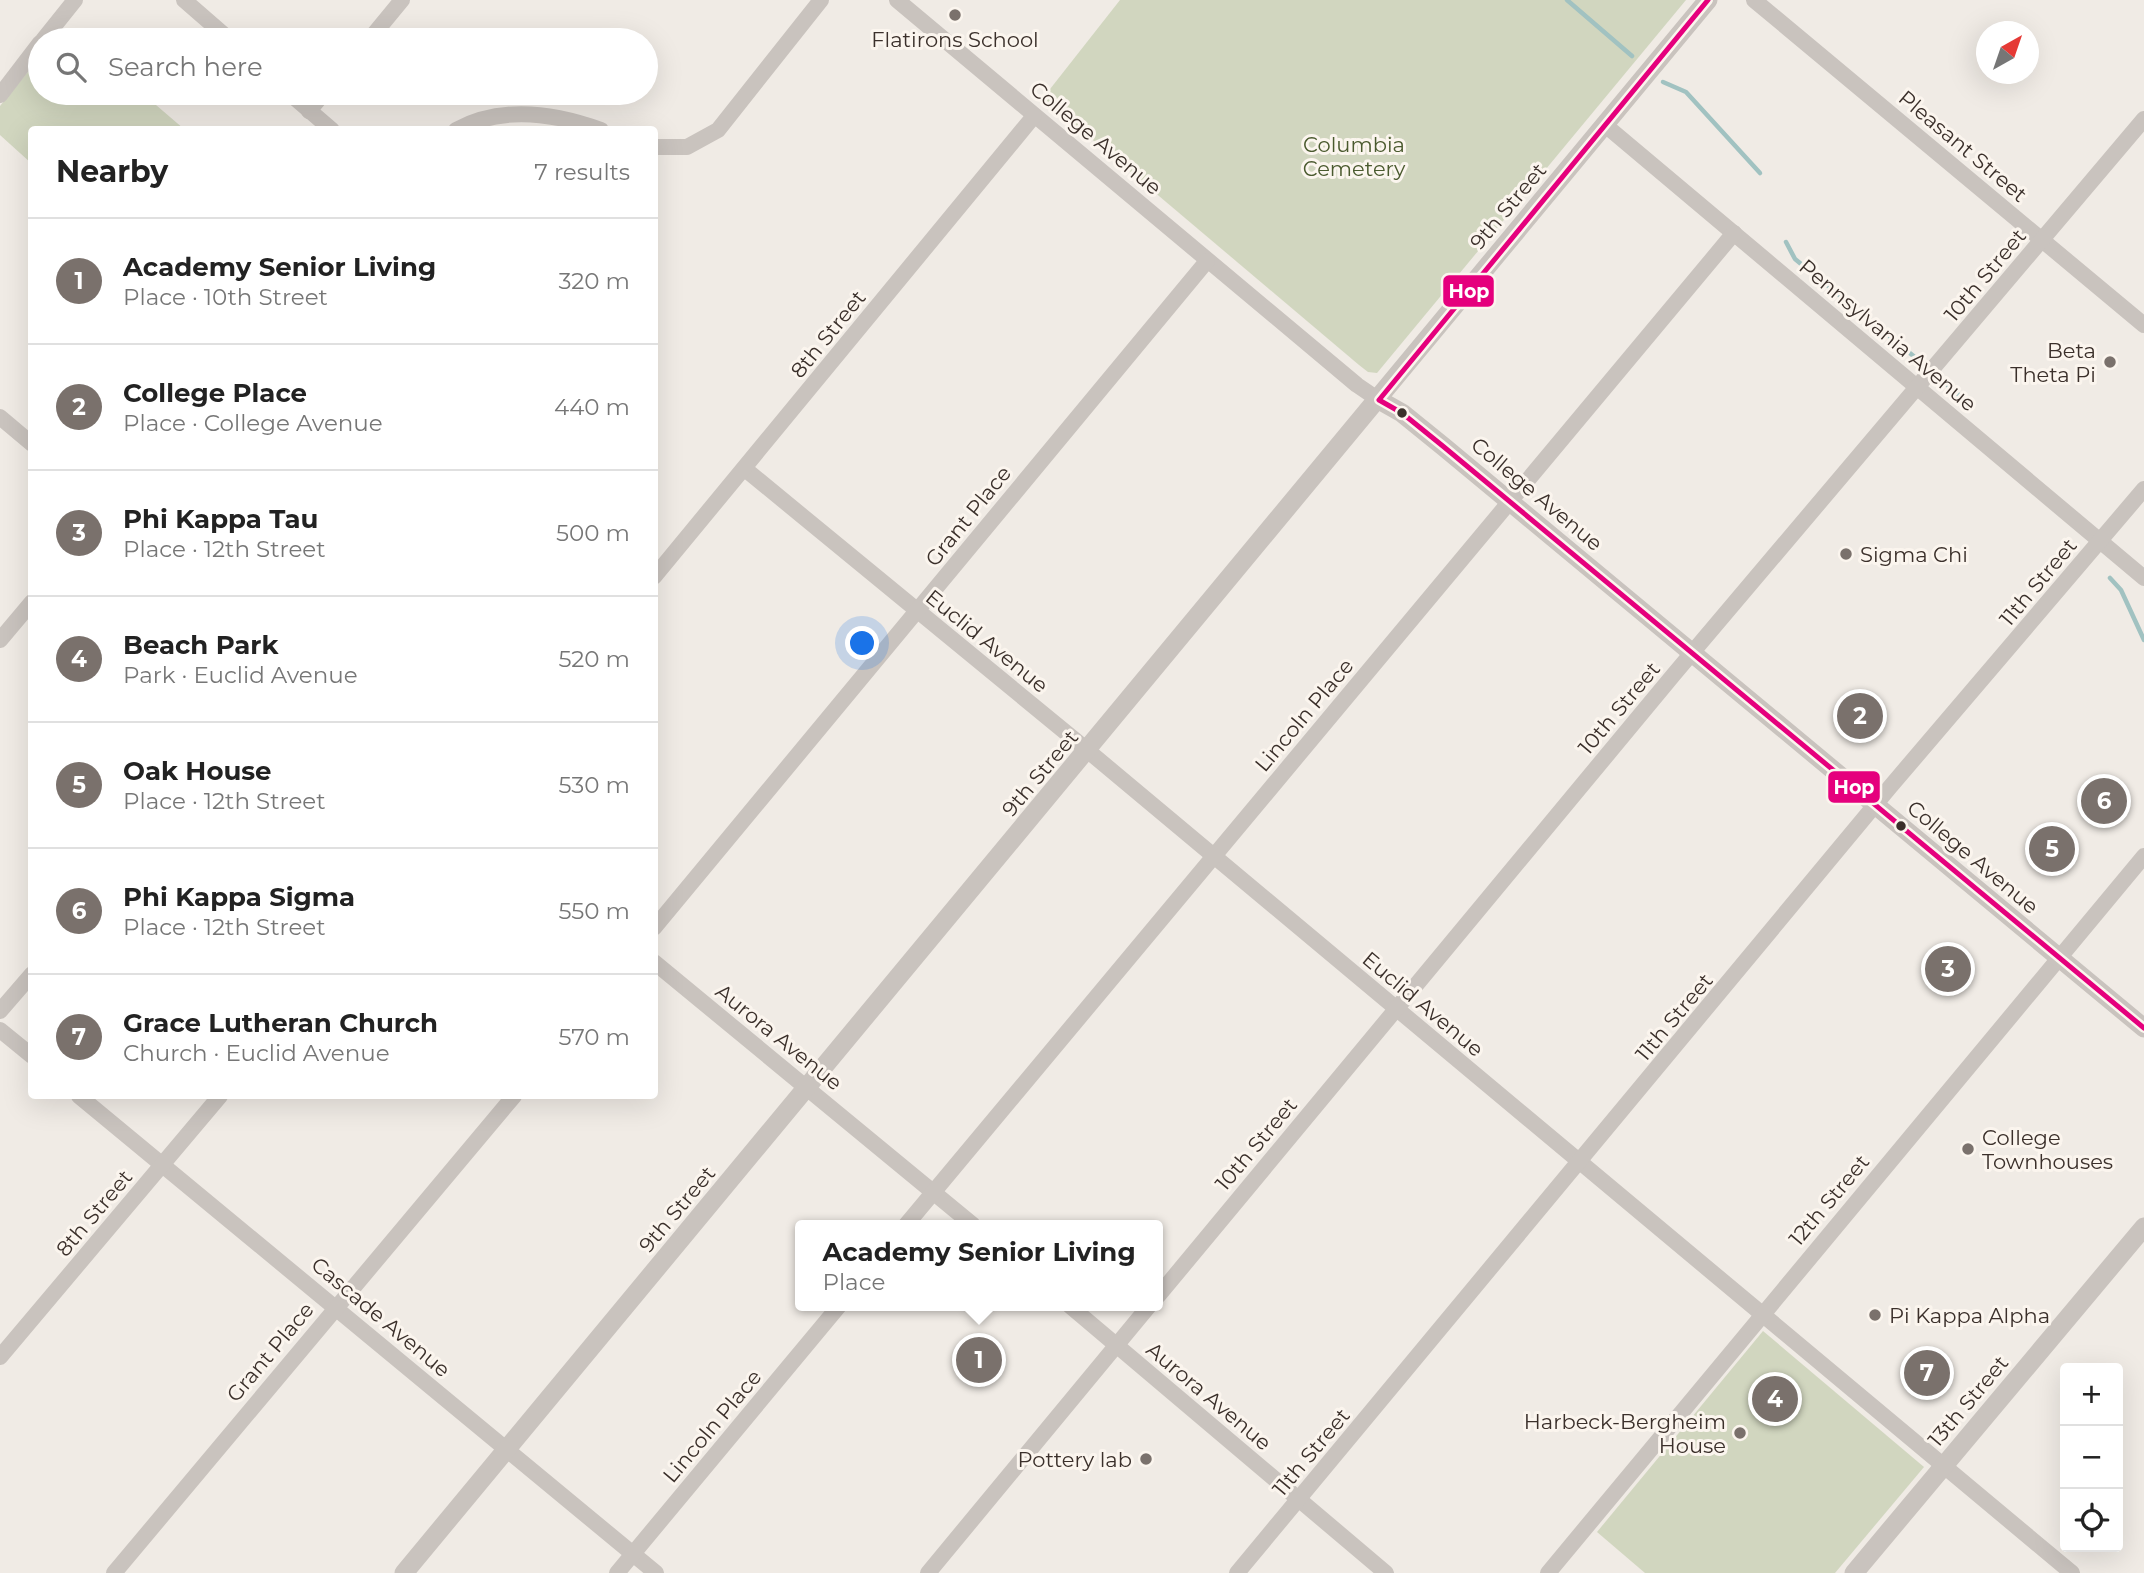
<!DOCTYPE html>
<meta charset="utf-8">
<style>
body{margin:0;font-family:Montserrat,sans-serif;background:#f2f2f2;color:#222}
.controls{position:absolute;right:21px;bottom:21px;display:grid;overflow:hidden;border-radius:7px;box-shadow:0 7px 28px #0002}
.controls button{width:63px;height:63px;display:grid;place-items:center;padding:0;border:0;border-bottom:2px solid #e0e0e0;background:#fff;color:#222;font:35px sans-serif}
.compass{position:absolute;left:1976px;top:21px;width:63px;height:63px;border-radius:50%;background:#fff;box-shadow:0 7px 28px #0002;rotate:40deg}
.you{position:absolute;left:863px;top:644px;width:24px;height:24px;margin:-18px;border:5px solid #fff;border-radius:50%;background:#1a73e8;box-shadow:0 0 0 10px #1a73e833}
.badge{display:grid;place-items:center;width:46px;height:46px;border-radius:50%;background:#7a716c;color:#fff;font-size:23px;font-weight:700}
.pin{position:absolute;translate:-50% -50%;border:4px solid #fff;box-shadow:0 2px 7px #0006}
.popup{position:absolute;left:795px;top:1220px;width:368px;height:91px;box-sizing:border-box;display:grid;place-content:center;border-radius:7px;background:#fff;filter:drop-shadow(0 2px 5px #0005);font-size:23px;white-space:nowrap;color:#767676}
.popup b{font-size:26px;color:#222}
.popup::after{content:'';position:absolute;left:50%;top:100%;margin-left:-14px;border:14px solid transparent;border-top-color:#fff}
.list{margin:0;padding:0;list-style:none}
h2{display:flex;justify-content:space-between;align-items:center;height:91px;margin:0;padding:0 28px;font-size:30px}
h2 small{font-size:23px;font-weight:400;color:#767676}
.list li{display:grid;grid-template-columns:46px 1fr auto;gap:21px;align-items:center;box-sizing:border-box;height:126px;padding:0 28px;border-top:2px solid #e0e0e0}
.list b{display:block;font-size:26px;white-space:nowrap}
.list p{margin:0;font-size:23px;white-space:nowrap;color:#767676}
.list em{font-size:23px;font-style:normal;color:#767676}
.icon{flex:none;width:38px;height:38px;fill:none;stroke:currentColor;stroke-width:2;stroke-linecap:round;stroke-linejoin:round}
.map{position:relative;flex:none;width:2144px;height:1573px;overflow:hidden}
.search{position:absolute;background:#fff;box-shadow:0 7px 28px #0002;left:28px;top:28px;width:630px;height:77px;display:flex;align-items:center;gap:18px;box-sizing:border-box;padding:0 24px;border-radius:38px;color:#767676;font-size:26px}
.panel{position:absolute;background:#fff;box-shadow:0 7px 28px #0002;left:28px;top:126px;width:630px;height:973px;border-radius:7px}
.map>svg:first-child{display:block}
.green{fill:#d1d6bf}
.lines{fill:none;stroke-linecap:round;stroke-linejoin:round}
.stream{stroke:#a1c2c1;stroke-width:4.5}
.minor{stroke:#c9c3be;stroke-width:16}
.tertiary{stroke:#c9c3be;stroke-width:19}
.bus-1-casing{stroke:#fbf5ee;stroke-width:10}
.bus-1{stroke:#e5007d;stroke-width:5}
.poi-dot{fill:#7a716c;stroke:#fbf5ee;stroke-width:2.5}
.bus-dot{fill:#3b302b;stroke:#fbf5ee;stroke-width:2.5}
.labels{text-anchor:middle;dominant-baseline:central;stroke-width:6;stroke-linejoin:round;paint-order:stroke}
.poi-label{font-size:21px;fill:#3b302b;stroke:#fbf5ee;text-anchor:end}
.street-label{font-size:21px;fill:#3b302b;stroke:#fbf5ee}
.park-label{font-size:21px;fill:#4a5a2e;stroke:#fbf5ee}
.line-badge{stroke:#fbf5ee;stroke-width:2.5}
.badge-label{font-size:19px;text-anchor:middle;font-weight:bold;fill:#fff}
</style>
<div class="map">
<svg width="2144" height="1573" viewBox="0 0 2144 1573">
<rect width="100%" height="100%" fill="#f0ebe5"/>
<g class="green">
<polygon points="1120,0 1686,0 1377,373 1368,372 1359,365 1043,98"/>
<polygon points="40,57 40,93 142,93 184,129 32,130 31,163 0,135 0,106"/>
<polygon points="1763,1331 1924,1467 1835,1573 1645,1573 1597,1532"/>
</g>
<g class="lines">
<g class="stream">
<polyline points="1567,0 1632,56"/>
<polyline points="1663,82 1686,92 1760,173"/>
<polyline points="1786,242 1795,259 1922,363"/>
<polyline points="1938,377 1968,403"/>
<polyline points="2110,578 2121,590 2144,640"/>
</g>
<g class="minor">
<polyline points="184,0 230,40"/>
<polyline points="897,0 1357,385 1379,400"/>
<polyline points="1754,0 2144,325"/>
<polyline points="43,40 75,0"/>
<polyline points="369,40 402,0"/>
<polyline points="289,93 332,130"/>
<polyline points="0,95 40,43"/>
<polyline points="309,111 324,93"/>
<polyline points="1605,125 2144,578"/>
<path d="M456,130c46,-25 98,-17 145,0"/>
<polyline points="654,147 687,147 718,130 821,0"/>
<polyline points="0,417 32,444"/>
<polyline points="745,469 1075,740 2072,1573"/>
<polyline points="654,577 1034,116"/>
<polyline points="0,640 32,602"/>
<polyline points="654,928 1207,261"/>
<polyline points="654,962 973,1225"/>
<polyline points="0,1011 32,974"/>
<polyline points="0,1030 32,1056"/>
<polyline points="79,1096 656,1573"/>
<polyline points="906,1225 1734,233"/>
<polyline points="1158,1296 1675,673 2144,119"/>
<polyline points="1070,1306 1386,1573"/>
<polyline points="0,1357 220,1096"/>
<polyline points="114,1573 514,1096"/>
<polyline points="617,1573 839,1306"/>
<polyline points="928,1573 1149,1306"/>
<polyline points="1237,1573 1890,787 2144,489"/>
<polyline points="1548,1573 2144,856"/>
</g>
<g class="tertiary">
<polyline points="1379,400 1402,413 1444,447 2144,1028"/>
<polyline points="404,1573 1708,0"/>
<polyline points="1854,1573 2144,1227"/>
</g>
<defs>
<polyline id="bus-1" points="1708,0 1379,400 1402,413 1444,447 2144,1028"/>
</defs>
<use href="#bus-1" class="bus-1-casing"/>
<use href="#bus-1" class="bus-1"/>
</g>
<g class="poi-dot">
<circle cx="955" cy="15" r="7"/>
<circle cx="2110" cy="362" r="7"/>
<circle cx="1846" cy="554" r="7"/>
<circle cx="1968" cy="1149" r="7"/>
<circle cx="1875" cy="1315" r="7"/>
<circle cx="1740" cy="1433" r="7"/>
<circle cx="1146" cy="1459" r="7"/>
</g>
<g class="bus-dot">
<circle cx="1402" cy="413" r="6"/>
<circle cx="1901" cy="826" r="6"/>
</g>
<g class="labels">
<g class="poi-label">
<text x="955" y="39" text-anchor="middle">Flatirons School</text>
<text x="2096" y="350">Beta<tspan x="2096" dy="24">Theta Pi</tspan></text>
<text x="1860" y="554" text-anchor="start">Sigma Chi</text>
<text x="1982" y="1137" text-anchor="start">College<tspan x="1982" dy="24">Townhouses</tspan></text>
<text x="1889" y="1315" text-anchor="start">Pi Kappa Alpha</text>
<text x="1726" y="1421">Harbeck-Bergheim<tspan x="1726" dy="24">House</tspan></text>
<text x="1132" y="1459">Pottery lab</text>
</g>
<g class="street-label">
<text transform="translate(1096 138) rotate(40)">College Avenue</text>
<text transform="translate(1963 146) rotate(40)">Pleasant Street</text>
<text transform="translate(1508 206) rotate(-50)">9th Street</text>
<text transform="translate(1985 275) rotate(-50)">10th Street</text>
<text transform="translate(828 334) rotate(-51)">8th Street</text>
<text transform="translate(1888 335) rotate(40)">Pennsylvania Avenue</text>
<text transform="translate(1537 494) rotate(40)">College Avenue</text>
<text transform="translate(968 516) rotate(-51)">Grant Place</text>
<text transform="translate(2038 582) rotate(-50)">11th Street</text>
<text transform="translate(987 641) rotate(39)">Euclid Avenue</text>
<text transform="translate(1619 708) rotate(-50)">10th Street</text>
<text transform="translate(1304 715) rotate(-50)">Lincoln Place</text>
<text transform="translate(1040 773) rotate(-50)">9th Street</text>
<text transform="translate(1973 857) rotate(40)">College Avenue</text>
<text transform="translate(1423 1004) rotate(40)">Euclid Avenue</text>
<text transform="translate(1674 1017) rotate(-50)">11th Street</text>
<text transform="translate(779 1037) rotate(39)">Aurora Avenue</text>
<text transform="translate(1256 1144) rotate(-50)">10th Street</text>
<text transform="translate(1829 1200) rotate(-50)">12th Street</text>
<text transform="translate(677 1209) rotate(-50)">9th Street</text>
<text transform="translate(94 1213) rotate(-50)">8th Street</text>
<text transform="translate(381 1317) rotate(40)">Cascade Avenue</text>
<text transform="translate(270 1352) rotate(-50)">Grant Place</text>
<text transform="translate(1209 1396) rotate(40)">Aurora Avenue</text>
<text transform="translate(1968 1401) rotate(-50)">13th Street</text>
<text transform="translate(712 1426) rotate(-50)">Lincoln Place</text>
<text transform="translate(1311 1452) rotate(-50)">11th Street</text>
</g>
<g class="park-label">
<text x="1354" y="144">Columbia<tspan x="1354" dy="24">Cemetery</tspan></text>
</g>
</g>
<g class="line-badge">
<rect x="1442" y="274" width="53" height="34" rx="7" fill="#e5007d"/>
<rect x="1827" y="770" width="54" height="34" rx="7" fill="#e5007d"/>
</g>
<g class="badge-label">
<text x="1469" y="298">Hop</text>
<text x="1854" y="794">Hop</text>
</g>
</svg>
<div class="controls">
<button>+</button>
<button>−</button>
<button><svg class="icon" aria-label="locate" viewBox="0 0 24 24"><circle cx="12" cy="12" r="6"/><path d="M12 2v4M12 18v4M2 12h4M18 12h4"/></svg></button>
</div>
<svg class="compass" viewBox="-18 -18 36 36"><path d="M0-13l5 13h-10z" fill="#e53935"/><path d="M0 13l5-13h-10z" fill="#767676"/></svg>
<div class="you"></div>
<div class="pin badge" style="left:979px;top:1360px">1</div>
<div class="popup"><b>Academy Senior Living</b>Place</div>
<div class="pin badge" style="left:1860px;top:716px">2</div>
<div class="pin badge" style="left:1948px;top:969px">3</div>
<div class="pin badge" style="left:1775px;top:1399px">4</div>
<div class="pin badge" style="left:2052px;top:849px">5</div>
<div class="pin badge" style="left:2104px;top:801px">6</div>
<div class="pin badge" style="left:1927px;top:1373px">7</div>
<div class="search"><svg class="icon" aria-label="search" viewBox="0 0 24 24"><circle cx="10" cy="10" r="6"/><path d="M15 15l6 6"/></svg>Search here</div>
<section class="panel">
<h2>Nearby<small>7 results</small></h2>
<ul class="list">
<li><span class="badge">1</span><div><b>Academy Senior Living</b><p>Place · 10th Street</p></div><em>320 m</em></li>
<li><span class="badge">2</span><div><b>College Place</b><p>Place · College Avenue</p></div><em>440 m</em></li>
<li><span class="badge">3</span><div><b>Phi Kappa Tau</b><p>Place · 12th Street</p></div><em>500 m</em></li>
<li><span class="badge">4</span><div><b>Beach Park</b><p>Park · Euclid Avenue</p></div><em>520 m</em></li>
<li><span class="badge">5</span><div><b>Oak House</b><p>Place · 12th Street</p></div><em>530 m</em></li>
<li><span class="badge">6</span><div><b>Phi Kappa Sigma</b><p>Place · 12th Street</p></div><em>550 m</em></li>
<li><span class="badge">7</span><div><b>Grace Lutheran Church</b><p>Church · Euclid Avenue</p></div><em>570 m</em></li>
</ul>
</section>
</div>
